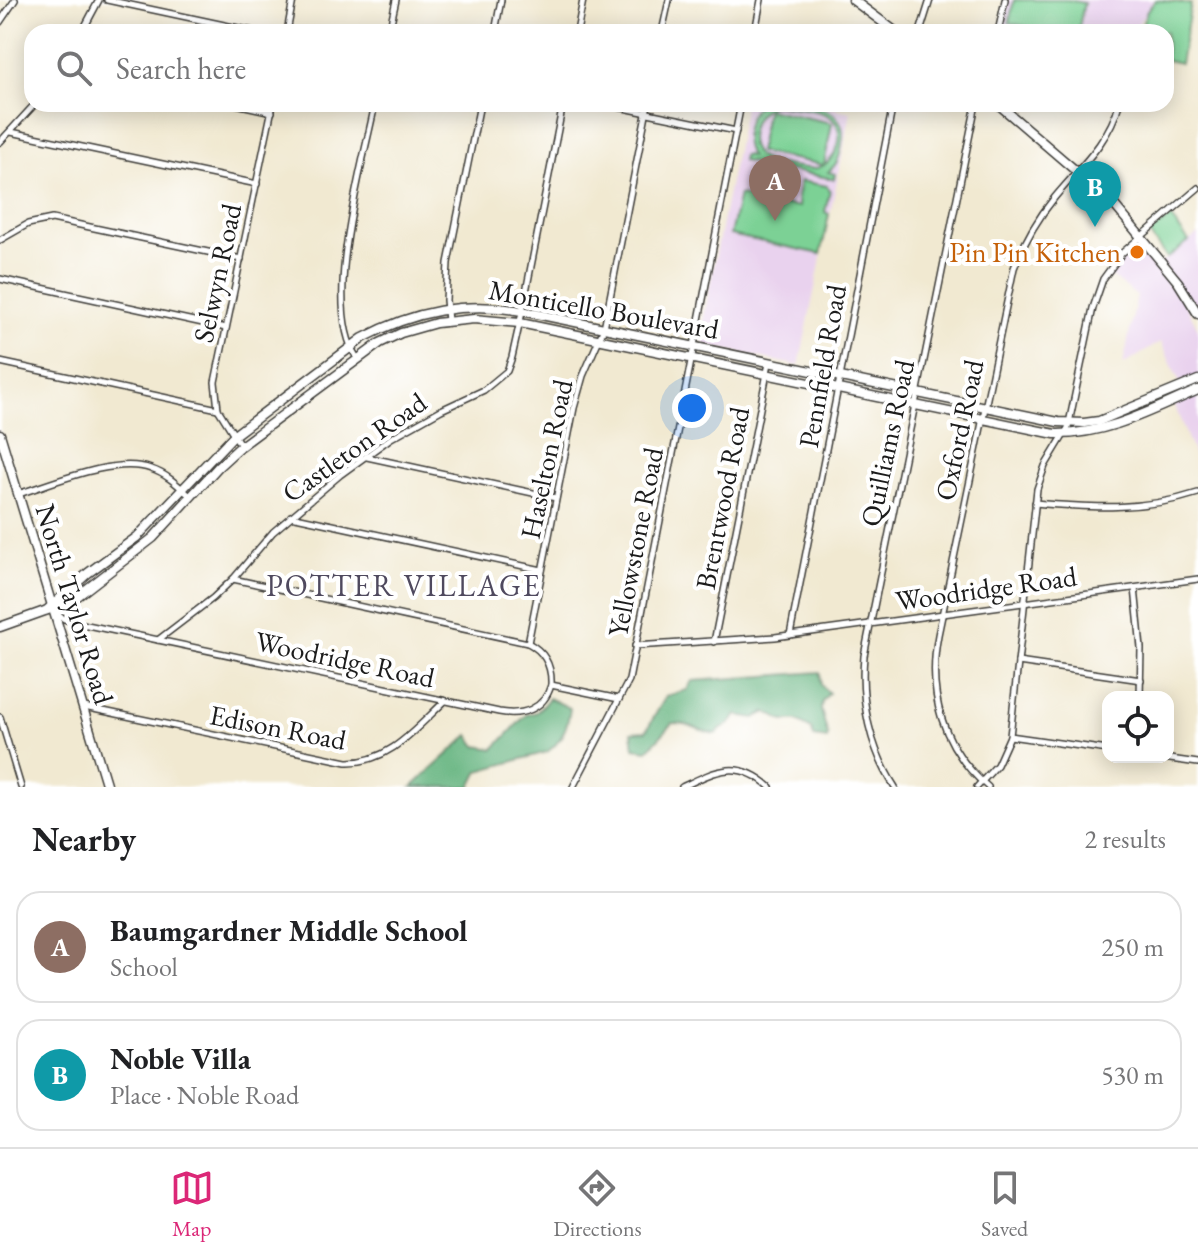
<!DOCTYPE html>
<meta charset="utf-8">
<style>
body{margin:0;font-family:"EB Garamond",serif;background:#f6f6f6;color:#202124}
.controls{position:absolute;right:24px;bottom:24px;display:grid;overflow:hidden;border-radius:16px;box-shadow:0 4px 20px #0003}
.controls button{width:72px;height:72px;display:grid;place-items:center;padding:0;border:0;border-bottom:2px solid #e0e0e0;background:#fff;color:#202124;font:40px sans-serif}
.you{position:absolute;left:692px;top:408px;width:28px;height:28px;margin:-20px;border:6px solid #fff;border-radius:50%;background:#1a73e8;box-shadow:0 0 0 12px #1a73e833}
.badge{display:grid;place-items:center;width:52px;height:52px;border-radius:50%;background:#db2777;color:#fff;font-size:26px;font-weight:700}
.pin{position:absolute;translate:-50% -66px;filter:drop-shadow(0 2px 4px #0008)}
.pin::after{content:'';position:absolute;top:42px;width:28px;height:24px;background:inherit;clip-path:polygon(0 0,100% 0,50% 100%)}
.list{margin:0;padding:0;list-style:none}
h2{display:flex;justify-content:space-between;align-items:center;height:104px;margin:0;padding:0 32px;font-size:34px}
h2 small{font-size:26px;font-weight:400;color:#757577}
.list li{display:grid;grid-template-columns:52px 1fr auto;gap:24px;align-items:center;box-sizing:border-box;height:112px;margin:0 16px 16px;padding:0 16px;border:2px solid #e0e0e0;border-radius:24px}
.list b{display:block;font-size:30px;white-space:nowrap}
.list p{margin:0;font-size:26px;white-space:nowrap;color:#757577}
.list em{font-size:26px;font-style:normal;color:#757577}
.icon{flex:none;width:44px;height:44px;fill:none;stroke:currentColor;stroke-width:2;stroke-linecap:round;stroke-linejoin:round}
.map{position:relative;flex:none;width:1198px;height:787px;overflow:hidden}
.search{position:absolute;background:#fff;box-shadow:0 4px 20px #0003;left:24px;right:24px;top:24px;height:88px;display:flex;align-items:center;gap:20px;box-sizing:border-box;padding:0 28px;border-radius:24px;color:#757577;font-size:30px}
.sheet{height:360px;background:#fff}
nav{display:flex;justify-content:space-around;align-items:center;box-sizing:border-box;height:112px;border-top:2px solid #e0e0e0;background:#fff;font-size:22px;color:#757577}
nav a{display:grid;justify-items:center;gap:4px}
nav .on{color:#db2777}
.map>svg:first-child{display:block}
.built{fill:#e9d2ee}
.green{fill:#7bd195;stroke:#4c7658;stroke-width:2;fill-rule:evenodd}
.forest{fill:#64b37e;stroke:#40684d;stroke-width:2}
.lines{fill:none;stroke-linecap:round;stroke-linejoin:round}
.street-casing{stroke:#3c3b37;stroke-width:8}
.secondary-casing{stroke:#3c3b37;stroke-width:11}
.street{stroke:#fff;stroke-width:5}
.secondary{stroke:#fff;stroke-width:8}
.food-dot{fill:#e8710a;stroke:#fff;stroke-width:3}
.labels{text-anchor:middle;dominant-baseline:central;stroke-width:8;stroke-linejoin:round;paint-order:stroke}
.food-label{font-size:28px;fill:#c56008;stroke:#fff;text-anchor:end}
.street-label{font-size:28px;fill:#1c1c1c;stroke:#fff}
.neighbourhood-label{font-size:30px;letter-spacing:2px;fill:#4f495e;stroke:#fff}
</style>
<div class="map">
<svg width="1198" height="787" viewBox="0 0 1198 787">
<rect width="100%" height="100%" fill="#fff"/>
<filter id="ink" filterUnits="userSpaceOnUse"><feTurbulence type="fractalNoise" baseFrequency=".0125" numOctaves="2"/><feDisplacementMap in="SourceGraphic" scale="16" xChannelSelector="R" yChannelSelector="G"/><feConvolveMatrix kernelMatrix="1 2 1 2 8 2 1 2 1" color-interpolation-filters="sRGB"/></filter>
<filter id="wash" filterUnits="userSpaceOnUse"><feTurbulence type="fractalNoise" baseFrequency=".006" numOctaves="4" result="noise"/><feDisplacementMap in="SourceGraphic" scale="32" xChannelSelector="R" yChannelSelector="G"/><feGaussianBlur stdDeviation="1.8" result="paint"/><feColorMatrix in="noise" values="0 0 0 0 0 0 0 0 0 0 0 0 0 0 0 0 0 1.4 0 .05"/><feComposite in="paint" operator="in"/></filter>
<g filter="url(#wash)">
<rect width="100%" height="100%" fill="#f1e9d1"/>
<g class="built">
<polygon points="1008,0 1154,0 1133,32 1034,32 1003,25"/>
<polygon points="745,104 810,104 851,112 799,366 705,345 700,337"/>
<polygon points="1198,234 1198,301 1186,305 1198,329 1198,465 1174,404 1187,398 1161,342 1123,365 1137,296 1109,275 1121,258 1136,245 1140,246 1157,266"/>
</g>
<g class="green">
<polygon points="1014,0 1068,0 1084,3 1078,32 1053,32 1009,23"/>
<polygon points="1156,0 1191,4 1180,63 1166,60 1166,32 1140,32 1147,10"/>
<path d="M759,104c30,0 93,-7 83,40 -2,12 -4,20 -14,28l7,2 -1,5 -92,-18 1,-6 7,1c-9,-17 -5,-39 9,-52zM776,105c15,3 41,3 54,12 20,14 5,56 -23,51 -14,-2 -36,-3 -48,-11 -19,-14 -5,-51 17,-52z"/>
<polygon points="767,109 832,123 824,165 758,152"/>
<polygon points="800,181 827,186 830,190 825,212 829,214 821,254 730,235 739,195 799,207 797,198"/>
<polygon points="1170,217 1189,241 1167,258 1149,234"/>
</g>
<g class="forest">
<path d="M820,672l1,13 8,8 -7,9 -1,8 7,26 -1,3 -13,-2 -3,-8 -14,-8h-14l-16,-9 -12,6 -18,-3c-5,9 -14,11 -21,19 -18,-3 -24,-11 -43,-11l-25,27 -14,-2 -2,-16 14,-1 20,-35 21,-6 5,-9z"/>
<path d="M549,698l21,10c-2,18 -8,34 -23,44l-68,19 -8,16h-59l57,-52 8,11 17,3 32,-34 11,-3z"/>
</g>
</g>
<g filter="url(#ink)">
<g class="lines">
<defs>
<g id="street">
<polyline points="107,0 257,32"/>
<polyline points="0,22 15,0"/>
<polyline points="82,32 99,0"/>
<polyline points="287,32 293,0"/>
<polyline points="389,32 396,0"/>
<polyline points="495,32 501,0"/>
<polyline points="577,32 583,0"/>
<polyline points="662,32 669,0"/>
<polyline points="755,32 761,0"/>
<polyline points="920,32 930,0"/>
<polyline points="998,32 1005,0"/>
<polyline points="236,104 272,112"/>
<polyline points="604,104 736,131"/>
<polyline points="11,132 257,184"/>
<polyline points="0,142 35,104"/>
<polyline points="0,240 28,224 52,219 241,259"/>
<polyline points="0,279 226,328"/>
<polyline points="448,321 446,300 448,263 480,104"/>
<path d="M357,358c-36,-53 6,-193 18,-254"/>
<polyline points="0,362 218,409"/>
<polyline points="241,446 218,409 215,382 273,104"/>
<polyline points="367,457 556,498"/>
<path d="M18,494c36,-11 97,-38 133,-25 16,5 28,17 40,28"/>
<path d="M1035,503c56,5 108,8 163,-10"/>
<polyline points="291,516 542,570"/>
<path d="M233,579l295,64c17,9 24,23 23,42"/>
<polyline points="1135,588 1141,648 1140,697"/>
<path d="M54,610l10,9 9,3 426,90c23,4 45,-2 52,-27l68,14"/>
<polyline points="790,635 893,104"/>
<polyline points="158,640 213,598 233,579 273,532 340,475 391,438 441,410 484,390 507,371 512,357 521,317 563,104"/>
<polyline points="714,642 769,363"/>
<polyline points="528,643 574,408 583,376 604,328 648,104"/>
<polyline points="635,646 775,637 1198,579"/>
<polyline points="1018,662 1141,680"/>
<path d="M84,707l263,55c42,1 69,-34 98,-61"/>
<polyline points="0,717 21,787"/>
<polyline points="1010,736 1108,750"/>
<polyline points="1156,757 1198,763"/>
<polyline points="573,787 629,680 741,104"/>
<path d="M682,787c33,-16 56,-29 88,0"/>
<path d="M895,787c-25,-38 -35,-86 -31,-131l112,-552"/>
<polyline points="977,787 997,765 1010,736 1037,489 1045,466 1068,428 1093,308 1103,279 1122,253 1198,188"/>
<path d="M988,787c-46,-39 -61,-94 -50,-152l76,-367c10,-26 23,-49 41,-71 24,-29 54,-55 64,-93"/>
</g>
<g id="secondary">
<polyline points="853,0 896,32"/>
<polyline points="998,104 1111,201 1178,282 1198,314"/>
<polyline points="0,434 107,787"/>
<path d="M47,610l41,-37 49,-36 96,-101 130,-98c51,-27 102,-37 159,-27l536,111 26,1 15,-2 99,-41"/>
<path d="M0,627l70,-25 83,-64 65,-71 23,-21 139,-103 21,-10 35,-10 38,-4 46,4 535,111c51,1 97,-24 143,-44"/>
</g>
</defs>
<use href="#street" class="street-casing"/>
<use href="#secondary" class="secondary-casing"/>
<use href="#street" class="street"/>
<use href="#secondary" class="secondary"/>
</g>
</g>
<circle class="food-dot" cx="1137" cy="252" r="8"/>
<g class="labels">
<g class="food-label">
<text x="1121" y="252">Pin Pin Kitchen</text>
</g>
<g class="street-label">
<text transform="translate(217 273) rotate(-78)">Selwyn Road</text>
<text transform="translate(604 309) rotate(10)">Monticello Boulevard</text>
<text transform="translate(822 366) rotate(-80)">Pennfield Road</text>
<text transform="translate(959 430) rotate(-78)">Oxford Road</text>
<text transform="translate(887 443) rotate(-78)">Quilliams Road</text>
<text transform="translate(354 447) rotate(-35)">Castleton Road</text>
<text transform="translate(546 459) rotate(-78)">Haselton Road</text>
<text transform="translate(722 498) rotate(-79)">Brentwood Road</text>
<text transform="translate(635 542) rotate(-79)">Yellowstone Road</text>
<text transform="translate(986 588) rotate(-8)">Woodridge Road</text>
<text transform="translate(75 604) rotate(73)">North Taylor Road</text>
<text transform="translate(345 659) rotate(12)">Woodridge Road</text>
<text transform="translate(278 727) rotate(11)">Edison Road</text>
</g>
<g class="neighbourhood-label">
<text x="404" y="585">POTTER VILLAGE</text>
</g>
</g>
</svg>
<div class="controls">
<button><svg class="icon" aria-label="locate" viewBox="0 0 24 24"><circle cx="12" cy="12" r="6"/><path d="M12 2v4M12 18v4M2 12h4M18 12h4"/></svg></button>
</div>
<div class="you"></div>
<div class="pin badge" style="left:775px;top:221px;background:#8d6e63">A</div>
<div class="pin badge" style="left:1095px;top:227px;background:#0f9aa8">B</div>
<div class="search"><svg class="icon" aria-label="search" viewBox="0 0 24 24"><circle cx="10" cy="10" r="6"/><path d="M15 15l6 6"/></svg>Search here</div>
</div>
<section class="sheet">
<h2>Nearby<small>2 results</small></h2>
<ul class="list">
<li><span class="badge" style="background:#8d6e63">A</span><div><b>Baumgardner Middle School</b><p>School</p></div><em>250 m</em></li>
<li><span class="badge" style="background:#0f9aa8">B</span><div><b>Noble Villa</b><p>Place · Noble Road</p></div><em>530 m</em></li>
</ul>
</section>
<nav>
<a class="on"><svg class="icon" aria-label="map" viewBox="0 0 24 24"><path d="M3 6l6-2 6 2 6-2v14l-6 2-6-2-6 2zM9 4v14M15 6v14"/></svg>Map</a>
<a><svg class="icon" aria-label="directions" viewBox="0 0 24 24"><path d="M12 3l9 9-9 9-9-9zM9 14v-3h6M13 9l2 2-2 2"/></svg>Directions</a>
<a><svg class="icon" aria-label="saved" viewBox="0 0 24 24"><path d="M7 4h10v16l-5-4-5 4z"/></svg>Saved</a>
</nav>
